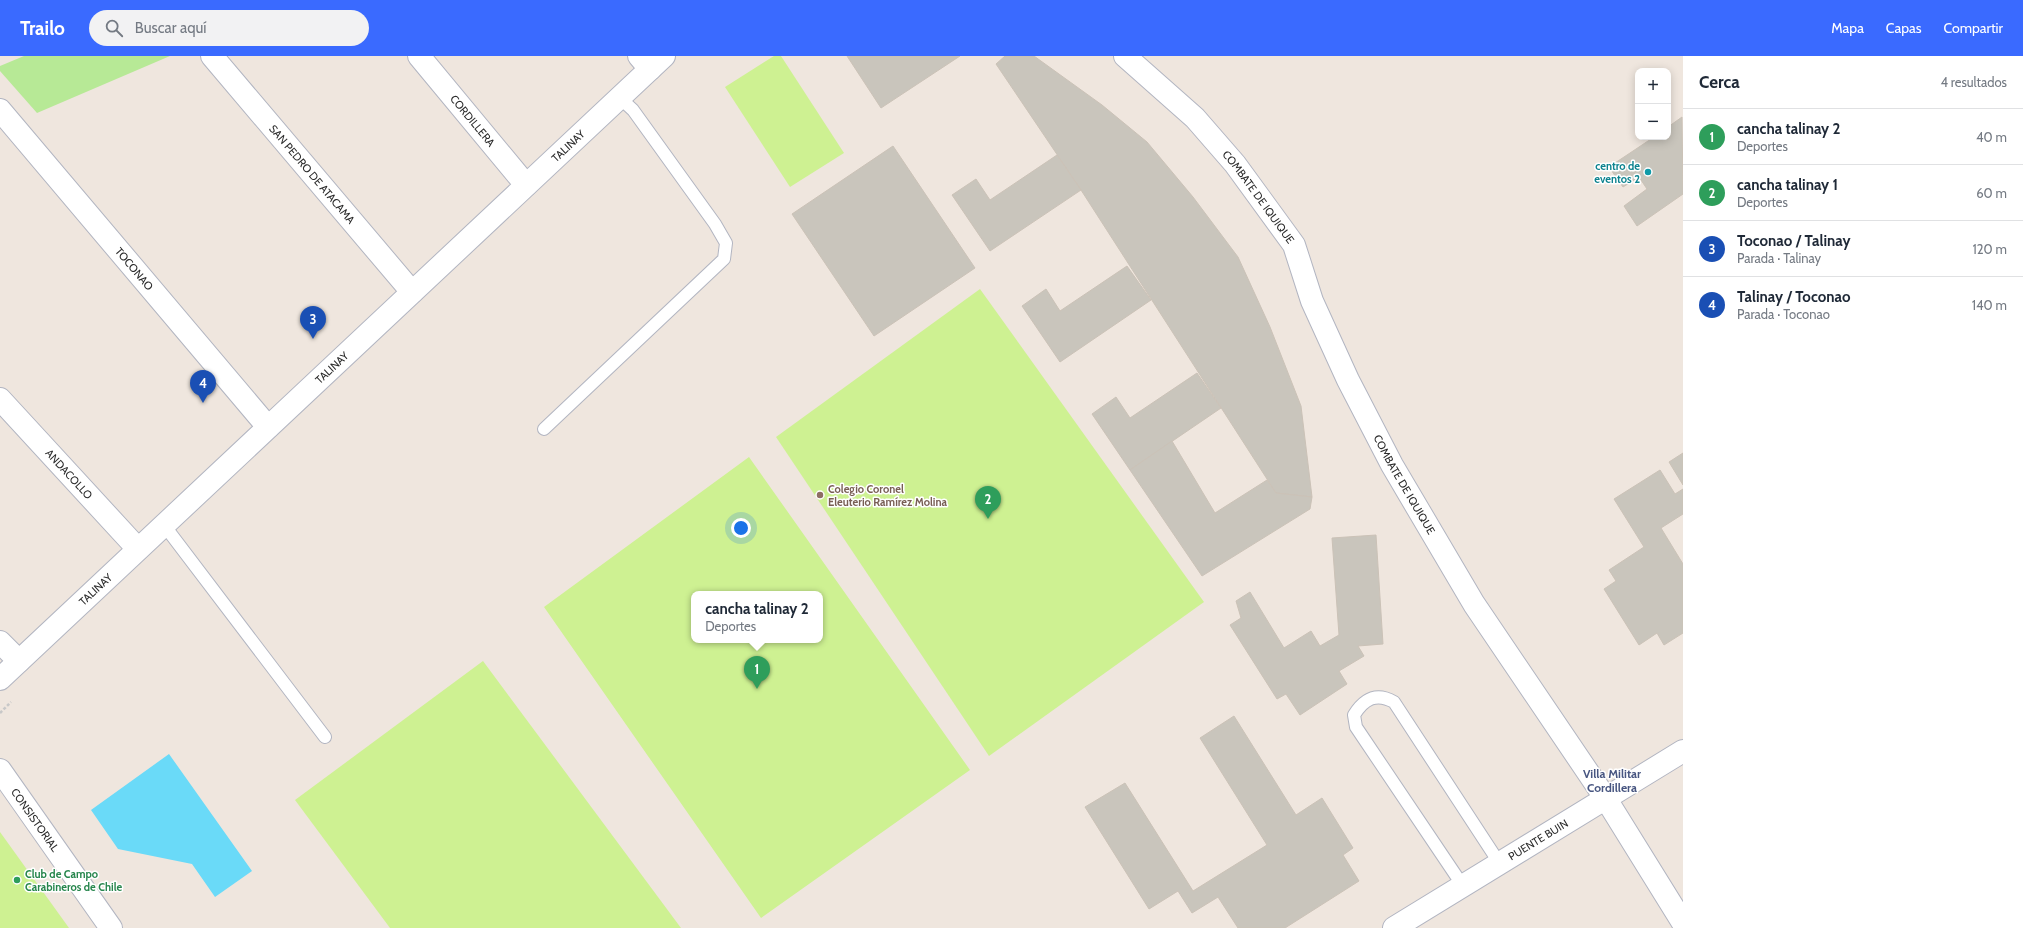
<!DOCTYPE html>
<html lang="es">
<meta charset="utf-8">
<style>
body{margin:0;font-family:Cabin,sans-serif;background:#f2f2f3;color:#1f2937}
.controls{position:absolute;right:12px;top:12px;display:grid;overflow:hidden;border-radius:8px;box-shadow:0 2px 10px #0003}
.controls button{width:36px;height:36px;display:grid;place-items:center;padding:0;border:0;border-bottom:1px solid #e0e1e3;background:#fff;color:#1f2937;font:20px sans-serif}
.you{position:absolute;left:741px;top:472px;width:14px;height:14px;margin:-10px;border:3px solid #fff;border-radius:50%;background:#1a73e8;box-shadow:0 0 0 6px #1a73e833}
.badge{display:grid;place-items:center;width:26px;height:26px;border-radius:50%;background:#3a6aff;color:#fff;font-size:13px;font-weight:700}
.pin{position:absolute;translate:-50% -33px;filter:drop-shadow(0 1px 2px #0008)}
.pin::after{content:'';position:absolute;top:21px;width:14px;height:12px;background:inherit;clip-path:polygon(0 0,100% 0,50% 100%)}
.popup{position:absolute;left:691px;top:535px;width:132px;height:52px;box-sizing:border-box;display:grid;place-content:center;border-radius:8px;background:#fff;filter:drop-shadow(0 1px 3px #0005);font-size:13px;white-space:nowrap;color:#747a83}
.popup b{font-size:15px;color:#1f2937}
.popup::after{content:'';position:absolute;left:50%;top:100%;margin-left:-8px;border:8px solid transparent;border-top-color:#fff}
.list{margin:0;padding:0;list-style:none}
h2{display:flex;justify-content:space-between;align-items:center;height:52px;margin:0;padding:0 16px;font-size:17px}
h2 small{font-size:13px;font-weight:400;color:#747a83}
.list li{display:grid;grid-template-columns:26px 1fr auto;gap:12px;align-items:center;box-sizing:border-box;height:56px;padding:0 16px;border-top:1px solid #e0e1e3}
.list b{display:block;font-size:15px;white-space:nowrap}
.list p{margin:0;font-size:13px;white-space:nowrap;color:#747a83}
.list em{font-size:13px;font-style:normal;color:#747a83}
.icon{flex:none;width:22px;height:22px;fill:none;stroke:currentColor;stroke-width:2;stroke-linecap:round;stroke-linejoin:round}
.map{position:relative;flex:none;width:1683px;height:872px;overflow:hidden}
header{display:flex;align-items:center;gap:24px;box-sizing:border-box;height:56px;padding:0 20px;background:#3a6aff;color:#fff}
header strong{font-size:19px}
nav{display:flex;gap:22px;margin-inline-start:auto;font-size:14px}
.search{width:280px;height:36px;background:#f2f2f3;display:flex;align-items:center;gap:10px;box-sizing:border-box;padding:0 14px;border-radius:22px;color:#747a83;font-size:15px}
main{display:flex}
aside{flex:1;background:#fff}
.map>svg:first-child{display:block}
.green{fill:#b7e996}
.pitch{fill:#cef192;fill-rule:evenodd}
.water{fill:#6adaf8}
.building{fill:#c9c5bc;stroke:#cbc2b7}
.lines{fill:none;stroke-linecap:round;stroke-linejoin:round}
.lane-casing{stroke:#b2b5c1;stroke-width:14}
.street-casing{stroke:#b2b5c1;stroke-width:24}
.secondary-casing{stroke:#b2b5c1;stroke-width:24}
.path{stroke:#c8c8c8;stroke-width:2.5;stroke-dasharray:3 2;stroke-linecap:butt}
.lane{stroke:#fff;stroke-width:12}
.street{stroke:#fff;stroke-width:22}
.secondary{stroke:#fff;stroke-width:22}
.culture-dot{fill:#0f9aa8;stroke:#fff;stroke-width:1.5}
.education-dot{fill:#8d6e63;stroke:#fff;stroke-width:1.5}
.leisure-dot{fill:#2e9e5b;stroke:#fff;stroke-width:1.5}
.labels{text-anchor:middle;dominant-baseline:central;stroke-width:3;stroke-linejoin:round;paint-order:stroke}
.street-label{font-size:11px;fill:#2c2c2c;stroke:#fff}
.culture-label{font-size:11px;font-weight:bold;fill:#0d838f;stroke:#fff;text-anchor:end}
.education-label{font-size:11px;font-weight:bold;fill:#785e54;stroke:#fff;text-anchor:start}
.leisure-label{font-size:11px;font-weight:bold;fill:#27864d;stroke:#fff;text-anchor:start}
.neighbourhood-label{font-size:12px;font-weight:bold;fill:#485681;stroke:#fff}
</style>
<header>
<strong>Trailo</strong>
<div class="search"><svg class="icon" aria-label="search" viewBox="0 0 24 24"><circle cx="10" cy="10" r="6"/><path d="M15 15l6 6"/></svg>Buscar aquí</div>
<nav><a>Mapa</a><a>Capas</a><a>Compartir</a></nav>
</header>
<main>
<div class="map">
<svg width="1683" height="872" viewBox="0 0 1683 872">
<rect width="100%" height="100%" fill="#efe6de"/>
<polygon class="green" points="24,0 170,0 37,57 0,15 0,10"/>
<g class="pitch">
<polygon points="774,0 781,0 844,97 790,131 725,31"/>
<polygon points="980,233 1204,546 989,700 776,381"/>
<path d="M749,401l221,313 -209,148 -217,-311zM694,538h126v46h-126z"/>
<polygon points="483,605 681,872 390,872 295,744"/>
<polygon points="0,776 69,872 0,872"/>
</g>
<polygon class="water" points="169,698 252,815 215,841 192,808 118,793 91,754"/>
<g class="building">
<polygon points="847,0 960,0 881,52"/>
<polygon points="1005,0 1034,0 1102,49 1147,86 1193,141 1238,201 1270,271 1301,350 1312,441 1276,437 1081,134 996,8"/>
<polygon points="1682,61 1683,138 1637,170 1624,150 1647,133 1639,121 1623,131 1609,111 1654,81 1668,81 1668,71"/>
<polygon points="893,90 975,212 874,280 792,158"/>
<polygon points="1057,99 1081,134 990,195 952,139 976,123 990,144"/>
<polygon points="1127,210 1151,244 1060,306 1022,250 1046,233 1060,255"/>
<polygon points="1197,317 1221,352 1130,414 1092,358 1116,341 1130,362"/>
<polygon points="1172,385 1215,457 1267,424 1276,437 1312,441 1310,453 1202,520 1130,414"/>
<polygon points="1683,397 1683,429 1669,406"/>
<polygon points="1660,414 1675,438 1683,433 1683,458 1661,472 1683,508 1683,577 1664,589 1657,577 1639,589 1604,533 1616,525 1609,514 1644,491 1614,443"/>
<polygon points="1376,479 1383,588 1358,590 1364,600 1339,615 1347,628 1300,659 1286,638 1277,643 1230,569 1241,562 1236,545 1250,536 1284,592 1311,575 1320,590 1339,579 1332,482"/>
<polygon points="1234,660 1296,759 1322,742 1353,792 1343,799 1359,825 1285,872 1238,872 1218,841 1192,857 1178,835 1149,853 1085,751 1125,727 1193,835 1267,789 1200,682"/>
</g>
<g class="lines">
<defs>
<g id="lane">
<polyline points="544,373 724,203 726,187 715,168 633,54 620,42"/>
<polyline points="164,469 325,681"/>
<path d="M1463,830l-107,-159 -2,-12c10,-16 22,-23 40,-13l106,162"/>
</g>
<g id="street">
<path id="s1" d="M212,0l200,236"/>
<path id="s2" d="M419,0l107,129"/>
<polyline points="639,0 650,13"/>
<path id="s3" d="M1125,0l70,62 40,46 59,81 18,56 36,79 44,85 82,139 132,195 77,124"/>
<path id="s4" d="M0,343l138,150"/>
<polyline points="0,586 19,605"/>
<path id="s5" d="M0,714l111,158"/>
<path id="s6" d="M1394,872l289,-177"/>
</g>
<g id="secondary">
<path id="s7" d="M0,54l268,317"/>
<path id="s8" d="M0,623l664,-623"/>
</g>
</defs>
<use href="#lane" class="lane-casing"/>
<use href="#street" class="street-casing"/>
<use href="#secondary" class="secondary-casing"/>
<polyline class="path" points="0,657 11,646"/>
<use href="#lane" class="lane"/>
<use href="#street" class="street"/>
<use href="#secondary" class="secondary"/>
</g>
<circle class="culture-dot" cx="1648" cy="116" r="4"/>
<circle class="education-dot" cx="820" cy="439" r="4"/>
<circle class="leisure-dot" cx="17" cy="824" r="4"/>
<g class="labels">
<g class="street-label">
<text stroke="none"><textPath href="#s2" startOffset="84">CORDILLERA</textPath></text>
<text stroke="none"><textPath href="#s8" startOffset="779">TALINAY</textPath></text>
<text stroke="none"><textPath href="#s1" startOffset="155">SAN PEDRO DE ATACAMA</textPath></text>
<text stroke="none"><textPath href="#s3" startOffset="195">COMBATE DE IQUIQUE</textPath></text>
<text stroke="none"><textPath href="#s7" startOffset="208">TOCONAO</textPath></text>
<text stroke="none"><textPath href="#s8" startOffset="455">TALINAY</textPath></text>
<text stroke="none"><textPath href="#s4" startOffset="102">ANDACOLLO</textPath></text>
<text stroke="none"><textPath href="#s3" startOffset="519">COMBATE DE IQUIQUE</textPath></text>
<text stroke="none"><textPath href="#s8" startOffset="131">TALINAY</textPath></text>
<text stroke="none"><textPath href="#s5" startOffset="61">CONSISTORIAL</textPath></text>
<text stroke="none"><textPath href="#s6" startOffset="169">PUENTE BUIN</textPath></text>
</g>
<g class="culture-label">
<text x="1640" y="110">centro de<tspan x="1640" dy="13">eventos 2</tspan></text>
</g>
<g class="education-label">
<text x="828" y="433">Colegio Coronel<tspan x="828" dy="13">Eleuterio Ramírez Molina</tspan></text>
</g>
<g class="leisure-label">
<text x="25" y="818">Club de Campo<tspan x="25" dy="13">Carabineros de Chile</tspan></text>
</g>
<g class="neighbourhood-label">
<text x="1612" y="717">Villa Militar<tspan x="1612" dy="14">Cordillera</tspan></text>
</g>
</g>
</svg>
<div class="controls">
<button>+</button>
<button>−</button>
</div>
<div class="you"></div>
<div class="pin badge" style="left:757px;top:633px;background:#2e9e5b">1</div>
<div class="popup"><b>cancha talinay 2</b>Deportes</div>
<div class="pin badge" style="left:988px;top:463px;background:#2e9e5b">2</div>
<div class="pin badge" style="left:313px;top:283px;background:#1a4fb4">3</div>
<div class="pin badge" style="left:203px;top:347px;background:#1a4fb4">4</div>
</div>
<aside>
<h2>Cerca<small>4 resultados</small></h2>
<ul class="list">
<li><span class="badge" style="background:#2e9e5b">1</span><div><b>cancha talinay 2</b><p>Deportes</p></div><em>40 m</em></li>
<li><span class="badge" style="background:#2e9e5b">2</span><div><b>cancha talinay 1</b><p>Deportes</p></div><em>60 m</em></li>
<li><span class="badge" style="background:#1a4fb4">3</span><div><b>Toconao / Talinay</b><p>Parada · Talinay</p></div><em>120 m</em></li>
<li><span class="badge" style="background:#1a4fb4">4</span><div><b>Talinay / Toconao</b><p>Parada · Toconao</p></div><em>140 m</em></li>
</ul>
</aside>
</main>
